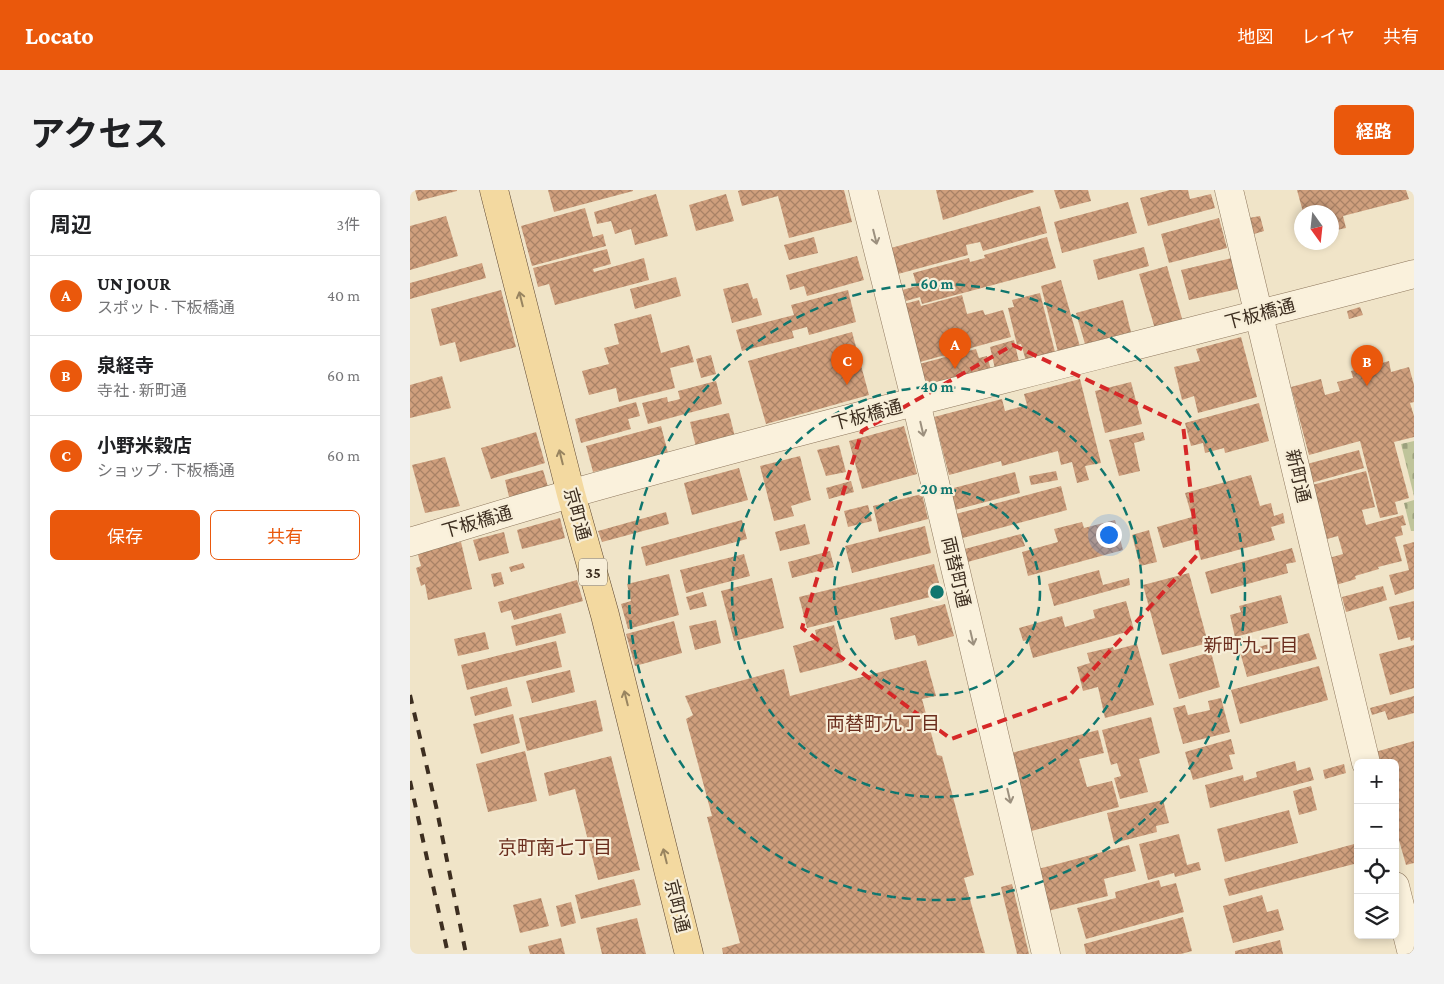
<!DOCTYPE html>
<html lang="ja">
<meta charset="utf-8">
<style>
body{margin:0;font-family:"Crimson Pro","Noto Sans JP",serif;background:#f2f2f2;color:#202124}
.controls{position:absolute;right:15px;bottom:15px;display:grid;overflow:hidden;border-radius:8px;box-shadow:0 2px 8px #0003}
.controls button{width:45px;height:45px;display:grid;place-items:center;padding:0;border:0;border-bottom:1px solid #e0e0e0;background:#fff;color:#202124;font:25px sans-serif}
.compass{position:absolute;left:884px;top:15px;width:45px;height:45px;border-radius:50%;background:#fff;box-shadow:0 2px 8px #0003;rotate:165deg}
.you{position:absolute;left:698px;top:344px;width:18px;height:18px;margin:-12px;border:4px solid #fff;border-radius:50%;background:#1a73e8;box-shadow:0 0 0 8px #1a73e833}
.badge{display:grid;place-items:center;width:32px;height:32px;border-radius:50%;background:#ea580c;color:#fff;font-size:16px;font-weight:700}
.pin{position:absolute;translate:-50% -41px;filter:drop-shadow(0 1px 2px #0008)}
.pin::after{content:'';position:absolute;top:26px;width:18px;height:15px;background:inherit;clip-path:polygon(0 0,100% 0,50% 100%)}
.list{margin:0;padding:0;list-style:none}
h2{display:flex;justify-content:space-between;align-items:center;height:65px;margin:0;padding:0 20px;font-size:21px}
h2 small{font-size:16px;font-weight:400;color:#757577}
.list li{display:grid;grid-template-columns:32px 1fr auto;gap:15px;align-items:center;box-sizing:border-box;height:80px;padding:0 20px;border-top:1px solid #e0e0e0}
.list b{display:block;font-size:19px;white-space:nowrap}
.list p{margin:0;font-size:16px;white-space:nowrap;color:#757577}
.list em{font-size:16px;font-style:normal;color:#757577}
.actions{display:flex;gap:10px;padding:15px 20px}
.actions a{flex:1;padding:11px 0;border:1px solid #ea580c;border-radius:8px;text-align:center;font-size:18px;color:#ea580c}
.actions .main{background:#ea580c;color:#fff}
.icon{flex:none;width:28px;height:28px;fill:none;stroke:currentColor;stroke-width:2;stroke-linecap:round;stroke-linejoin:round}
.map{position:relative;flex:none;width:1004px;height:764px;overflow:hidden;border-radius:8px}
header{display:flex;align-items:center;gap:30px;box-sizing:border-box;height:70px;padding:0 25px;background:#ea580c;color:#fff}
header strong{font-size:24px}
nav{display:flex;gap:28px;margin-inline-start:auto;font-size:18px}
.intro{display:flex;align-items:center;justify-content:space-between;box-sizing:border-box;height:120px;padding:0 30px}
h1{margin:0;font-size:35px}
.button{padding:12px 22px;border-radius:8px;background:#ea580c;color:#fff;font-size:18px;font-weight:700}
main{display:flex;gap:30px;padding:0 30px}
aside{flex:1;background:#fff;border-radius:8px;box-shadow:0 2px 8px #0003}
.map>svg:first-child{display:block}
.cemetery{fill:url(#cemetery-stones)}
.building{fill:url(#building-cross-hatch)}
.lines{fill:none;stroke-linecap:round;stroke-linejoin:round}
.street-casing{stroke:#8d765c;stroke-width:29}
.primary-casing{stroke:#5b4430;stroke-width:29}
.street{stroke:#faf1dc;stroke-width:28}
.primary{stroke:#f3d9a0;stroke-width:28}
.rail{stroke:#3d2e20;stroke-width:4;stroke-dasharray:9 9;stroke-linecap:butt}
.oneway{stroke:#9c907e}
.oneway2{stroke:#988460}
.marked{fill:none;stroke:#d62828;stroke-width:4;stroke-dasharray:10 6;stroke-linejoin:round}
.ring{fill:none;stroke:#0f766e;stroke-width:2.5;stroke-dasharray:9 6}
.labels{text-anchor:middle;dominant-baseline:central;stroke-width:4.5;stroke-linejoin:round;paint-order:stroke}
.shield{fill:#f7eed8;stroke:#756857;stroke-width:1}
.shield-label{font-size:16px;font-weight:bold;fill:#3d2e20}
.street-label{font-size:18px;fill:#3d2e20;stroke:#f7eed8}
.neighbourhood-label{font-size:19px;fill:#6b2e1e;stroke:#f7eed8}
.centre{fill:#0f766e;stroke:#f7eed8;stroke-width:2.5}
.ring-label{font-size:15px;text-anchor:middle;font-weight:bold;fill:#0f766e;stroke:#f7eed8;stroke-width:4.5;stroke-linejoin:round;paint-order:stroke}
</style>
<header>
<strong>Locato</strong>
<nav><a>地図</a><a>レイヤ</a><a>共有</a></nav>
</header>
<div class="intro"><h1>アクセス</h1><a class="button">経路</a></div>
<main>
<aside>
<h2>周辺<small>3件</small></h2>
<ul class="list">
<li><span class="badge">A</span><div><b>UN JOUR</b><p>スポット · 下板橋通</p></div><em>40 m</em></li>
<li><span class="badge">B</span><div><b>泉経寺</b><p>寺社 · 新町通</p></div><em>60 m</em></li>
<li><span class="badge">C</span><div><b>小野米穀店</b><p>ショップ · 下板橋通</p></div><em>60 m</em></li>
</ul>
<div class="actions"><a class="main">保存</a><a>共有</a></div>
</aside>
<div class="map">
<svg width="1004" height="764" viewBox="0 0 1004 764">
<defs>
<pattern id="cemetery-stones" width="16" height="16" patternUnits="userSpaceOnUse" patternTransform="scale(1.25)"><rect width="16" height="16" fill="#bfc49a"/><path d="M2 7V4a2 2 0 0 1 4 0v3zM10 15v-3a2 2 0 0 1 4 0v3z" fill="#9ca07d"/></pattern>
<pattern id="building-cross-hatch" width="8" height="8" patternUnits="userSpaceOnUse" patternTransform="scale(1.25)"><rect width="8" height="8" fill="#cf9f7d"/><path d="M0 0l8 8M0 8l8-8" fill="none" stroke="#a98266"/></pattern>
</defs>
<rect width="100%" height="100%" fill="#f0e4c8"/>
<g class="cemetery">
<polygon points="1004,251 1004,306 991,254"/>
<polygon points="1004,310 1004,341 1001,341 994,313"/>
</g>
<g class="building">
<polygon points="5,0 47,0 47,1 8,11"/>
<polygon points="138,0 223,0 223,1 144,22"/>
<polygon points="331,0 434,0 442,32 379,48 368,6 332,16 328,1"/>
<polygon points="526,0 623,0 624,2 533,30"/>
<polygon points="644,0 678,0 681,11 650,19"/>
<polygon points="760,0 778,0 780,9 801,4 805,18 738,36 730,8"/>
<polygon points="887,0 996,0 999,9 933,26 936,38 922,41 922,22 893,22"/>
<polygon points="246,4 258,46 225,55 221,39 205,44 201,31 187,34 184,22"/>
<polygon points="316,4 324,31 286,41 279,15"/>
<polygon points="718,12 727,43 652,63 644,32"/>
<polygon points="630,16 637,43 573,61 570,52 556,55 558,65 488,84 481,58"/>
<polygon points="175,18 183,47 193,44 196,56 122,76 111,36"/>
<polygon points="36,26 48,66 0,80 0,36"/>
<polygon points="850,26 854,41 844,44 839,28"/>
<polygon points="809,28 817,58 759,73 751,44"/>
<polygon points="404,47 408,63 379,70 374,55"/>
<polygon points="637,47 646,78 512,114 510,107 496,111 492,100 507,96 503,83 559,68 560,72 575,68 574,65"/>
<polygon points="734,57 739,76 688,90 683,70"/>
<polygon points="197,59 201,74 183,79 184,82 234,68 239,90 145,115 139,94 128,97 123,78"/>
<polygon points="447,66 454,90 397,106 394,96 380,100 376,85"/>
<polygon points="822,68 828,99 779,110 771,80"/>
<polygon points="72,73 76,88 0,109 0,93"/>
<polygon points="757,76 773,132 745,139 729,84"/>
<polygon points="266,87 271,106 225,119 220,99"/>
<polygon points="651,90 671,160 649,166 631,96"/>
<polygon points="338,93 343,109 347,108 352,125 322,133 313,99"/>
<polygon points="91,100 106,157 50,172 45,152 30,156 21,119"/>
<polygon points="438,100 446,132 399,145 397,137 382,141 384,148 332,161 326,140 384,125 381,115"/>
<polygon points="630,103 646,166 617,174 611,154 607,155 598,118 604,117 602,110"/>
<polygon points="552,105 557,124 573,120 575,125 593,120 601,147 510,172 494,114 509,110 511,116"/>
<polygon points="713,110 721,142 675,154 666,123"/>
<polygon points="950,117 953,125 939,129 937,121"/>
<polygon points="241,124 251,163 279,155 284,172 260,178 265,198 209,212 206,198 179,205 172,181 199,174 194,158 209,154 204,134"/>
<polygon points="442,142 459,205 356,234 338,171"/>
<polygon points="831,147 847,207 788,223 784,206 772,210 764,177 790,171 786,159"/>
<polygon points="604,150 610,176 586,183 580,157"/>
<polygon points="566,159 569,168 577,166 582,183 522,199 513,191 509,174"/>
<polygon points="301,165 306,184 291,188 286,169"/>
<polygon points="979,171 981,182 999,177 1004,195 1004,212 1000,213 1004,226 1004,247 984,252 999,308 985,312 988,324 970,328 950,251 899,265 881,197 911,189 915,205 930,201 927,192 943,188 941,181"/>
<polygon points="32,186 41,218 0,228 0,195"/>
<polygon points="670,189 691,273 675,276 679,290 667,293 662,272 651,275 648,261 592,276 591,271 539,285 524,227 592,209 595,221 617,215 614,204"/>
<polygon points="306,191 312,214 238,234 232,213 257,207 258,212 270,209 268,201"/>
<polygon points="721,192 732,234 695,243 685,201"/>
<polygon points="226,212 230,226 218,229 221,239 171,253 165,229"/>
<polygon points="849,213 859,251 815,263 814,258 795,263 793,253 781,256 775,233"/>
<polygon points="319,223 325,247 286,257 280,232"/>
<polygon points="251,236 258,263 183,282 176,256"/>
<polygon points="494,236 507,284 452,299 439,251"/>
<polygon points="126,242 135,273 81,289 71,258"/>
<polygon points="733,242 735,250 724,253 730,281 709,286 699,250"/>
<polygon points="429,255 436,282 416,286 407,260"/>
<polygon points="949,260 954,278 901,293 897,274"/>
<polygon points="390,266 401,310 381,316 384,326 364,331 350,276"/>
<polygon points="35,267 50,316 15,323 2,275"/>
<polygon points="329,278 338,310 282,325 274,293"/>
<polygon points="133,280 139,300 100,311 95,290"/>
<polygon points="646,281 648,290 621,295 619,286"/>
<polygon points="956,281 965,317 952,320 956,335 993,325 996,335 991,336 993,345 985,347 992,371 968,377 969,379 945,386 946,389 926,395 919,368 933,364 928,346 917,349 902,295"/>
<polygon points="605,282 610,303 541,321 536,300"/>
<polygon points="841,285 850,316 861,313 864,326 873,323 875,333 861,337 865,350 791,370 785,349 753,358 747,337 782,327 775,303"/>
<polygon points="441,291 444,302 419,309 416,298"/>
<polygon points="651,296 657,320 549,349 542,325"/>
<polygon points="512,304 518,329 469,342 463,316"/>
<polygon points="458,315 462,331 438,337 434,321"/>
<polygon points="256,322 259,334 192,352 188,341"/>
<polygon points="150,328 155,348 112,359 107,340"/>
<polygon points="332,330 337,349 236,376 231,357"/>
<polygon points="705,330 713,360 618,386 612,362 648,352 644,339 672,332 674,338"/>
<polygon points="395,334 400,354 370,361 365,342"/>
<polygon points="515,336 521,363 442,383 435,356"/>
<polygon points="739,340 747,372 730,376 722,345"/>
<polygon points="94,342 99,363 69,371 63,350"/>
<polygon points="611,344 615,356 554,373 551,360"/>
<polygon points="51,352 62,399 18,410 15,394 11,396 6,378 11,376 7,361"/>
<polygon points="1004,352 1004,399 985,405 979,385 999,380 993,355"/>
<polygon points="882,358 886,372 876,374 878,383 801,404 795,382"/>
<polygon points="420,361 424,377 382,388 378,372"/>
<polygon points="334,364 340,386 276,403 270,380"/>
<polygon points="113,373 115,378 101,382 99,377"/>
<polygon points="524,374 532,404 397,438 389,407"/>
<polygon points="689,380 693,395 719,388 720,395 644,416 638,394"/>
<polygon points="91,382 94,394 84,397 81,384"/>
<polygon points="779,383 798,453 752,465 733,395"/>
<polygon points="259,384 269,425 218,439 211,414 221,411 217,394"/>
<polygon points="362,388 374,438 324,451 311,401"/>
<polygon points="167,390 173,411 104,430 101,420 91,423 88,412"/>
<polygon points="973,396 977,410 936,422 932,407"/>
<polygon points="293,402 297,416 280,420 276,407"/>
<polygon points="871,405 878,433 825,447 820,425 831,422 829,416"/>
<polygon points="716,411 724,440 623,468 618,450 613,451 609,438 652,426 655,437 685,428 683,420"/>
<polygon points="1004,411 1004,450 1001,451 1000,447 988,450 979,417"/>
<polygon points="535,414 544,446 508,456 505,445 485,450 480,428"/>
<polygon points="151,423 156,443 106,456 101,436"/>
<polygon points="306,430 311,453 285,460 279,436"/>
<polygon points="264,431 272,463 225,476 216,444"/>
<polygon points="424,435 433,472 390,483 383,456 407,449 405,440"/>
<polygon points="75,442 79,459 48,466 44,449"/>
<polygon points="899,443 907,469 837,487 830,462"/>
<polygon points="146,451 152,477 57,500 51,475"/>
<polygon points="727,454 744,515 695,528 688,497 673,501 667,477 680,473 677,463 703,457 704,460"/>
<polygon points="1004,455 1004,498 980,505 969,464"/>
<polygon points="801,462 810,497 769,509 759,474"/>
<polygon points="516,470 526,506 512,509 527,565 532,566 564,685 554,688 575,763 313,764 312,758 330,753 297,627 302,626 276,529 283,525 275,506 374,479 380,506"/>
<polygon points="909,476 918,510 830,534 821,500"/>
<polygon points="160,480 165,502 122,513 116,491"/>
<polygon points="97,497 102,516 65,526 60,507"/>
<polygon points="1004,506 1004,523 978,530 975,521 962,525 960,518"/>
<polygon points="811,508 820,542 773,554 763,518 775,515 778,525 800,520 798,511"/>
<polygon points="186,510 193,541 117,561 109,528"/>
<polygon points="103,524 110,553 71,564 63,534"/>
<polygon points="741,527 750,563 729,569 738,602 710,609 704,588 711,586 707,573 701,575 692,540"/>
<polygon points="688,540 694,563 669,569 677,597 702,591 709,617 618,642 598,564"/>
<polygon points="821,549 825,564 819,565 823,579 783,590 775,562"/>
<polygon points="1004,551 1004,673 996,675 985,636 985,573 968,573 965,562"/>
<polygon points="115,561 127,611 78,622 66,574"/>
<polygon points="201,566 230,680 188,690 165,599 139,606 134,583"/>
<polygon points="885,571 887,581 900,577 904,590 800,618 795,595 833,585 834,591 847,587 846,582"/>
<polygon points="934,574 936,583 915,589 913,580"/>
<polygon points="901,596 907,620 889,625 883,601"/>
<polygon points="753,610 759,633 746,636 747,642 704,653 697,623"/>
<polygon points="879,620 888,653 815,672 807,639"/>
<polygon points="769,644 777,675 789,672 791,680 765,687 764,683 738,690 729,654"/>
<polygon points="948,653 948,673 819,706 814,689"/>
<polygon points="719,655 726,681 694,689 698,706 638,721 628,679"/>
<polygon points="224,689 231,715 171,729 165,705"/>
<polygon points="749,690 751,697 766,693 774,722 676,749 667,718 706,708 705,702"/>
<polygon points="602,694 619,764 607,764 591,697"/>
<polygon points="852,705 857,722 868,719 874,740 823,753 813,716"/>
<polygon points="131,708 139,736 110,743 103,715"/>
<polygon points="161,712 166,733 151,737 146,716"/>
<polygon points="773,727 782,761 771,764 676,764 674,754"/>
<polygon points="227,728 236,764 192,764 186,738"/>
<polygon points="151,748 155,764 120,764 118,756"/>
<polygon points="870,750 873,764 825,764 825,761"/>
</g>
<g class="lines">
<defs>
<g id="street">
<polyline points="453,0 506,212 636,764"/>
<polyline points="819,0 956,573"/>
<path d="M0,352c53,-16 107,-33 160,-48 280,-79 563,-146 844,-220"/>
<polyline points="985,696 1002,764"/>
</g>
<polyline id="primary" points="84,0 161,304 195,425 279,764"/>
</defs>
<use href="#street" class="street-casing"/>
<use href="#primary" class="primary-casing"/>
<use href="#street" class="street"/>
<use href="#primary" class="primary"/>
<g class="rail">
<polyline points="0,505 26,616 56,764"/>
<polyline points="0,591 38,764"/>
</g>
</g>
<defs><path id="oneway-shaft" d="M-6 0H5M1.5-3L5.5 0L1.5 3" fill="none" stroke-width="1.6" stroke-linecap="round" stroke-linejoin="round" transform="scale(1.25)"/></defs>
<g class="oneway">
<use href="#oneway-shaft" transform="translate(465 47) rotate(76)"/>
<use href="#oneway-shaft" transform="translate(512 239) rotate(77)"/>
<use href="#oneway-shaft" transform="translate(562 448) rotate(77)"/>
<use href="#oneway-shaft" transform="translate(599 606) rotate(77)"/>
</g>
<g class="oneway2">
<use href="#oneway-shaft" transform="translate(111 109) rotate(-104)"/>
<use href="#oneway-shaft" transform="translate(151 267) rotate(-104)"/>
<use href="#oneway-shaft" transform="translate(216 508) rotate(-104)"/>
<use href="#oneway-shaft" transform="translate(255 666) rotate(-104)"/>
</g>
<path class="marked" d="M603,155l170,80 15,129 -130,143 -117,42 -149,-111 60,-197z"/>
<g class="ring">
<circle cx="527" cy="402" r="103"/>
<circle cx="527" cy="402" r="205"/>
<circle cx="527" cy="402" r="308"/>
</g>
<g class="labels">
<rect class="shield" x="169" y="368.5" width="28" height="27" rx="4"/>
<g class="shield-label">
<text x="183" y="382">35</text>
</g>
<g class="street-label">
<text transform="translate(850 124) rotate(-15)">下板橋通</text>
<text transform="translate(457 225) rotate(-15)">下板橋通</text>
<text transform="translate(888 286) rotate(77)">新町通</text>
<text transform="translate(167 324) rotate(74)">京町通</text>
<text transform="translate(67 332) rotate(-16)">下板橋通</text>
<text transform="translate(546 382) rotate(77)">両替町通</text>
<text transform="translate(267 716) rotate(76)">京町通</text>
</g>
<g class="neighbourhood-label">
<text x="841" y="455">新町九丁目</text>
<text x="473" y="533">両替町九丁目</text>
<text x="145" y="657">京町南七丁目</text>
</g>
</g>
<circle cx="527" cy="402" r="8" class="centre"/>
<g class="ring-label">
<text x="527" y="99">60 m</text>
<text x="527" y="202">40 m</text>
<text x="527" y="304">20 m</text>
</g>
</svg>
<div class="controls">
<button>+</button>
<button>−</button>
<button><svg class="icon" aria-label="locate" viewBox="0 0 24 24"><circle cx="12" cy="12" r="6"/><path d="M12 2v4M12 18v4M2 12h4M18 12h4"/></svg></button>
<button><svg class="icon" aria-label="layers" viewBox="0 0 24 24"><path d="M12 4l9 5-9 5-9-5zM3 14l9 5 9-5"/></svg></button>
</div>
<svg class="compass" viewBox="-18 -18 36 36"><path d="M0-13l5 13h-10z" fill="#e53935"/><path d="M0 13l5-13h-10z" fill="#757577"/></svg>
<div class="you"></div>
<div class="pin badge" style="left:545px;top:179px">A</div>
<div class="pin badge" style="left:957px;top:196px">B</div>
<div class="pin badge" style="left:437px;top:195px">C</div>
</div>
</main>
